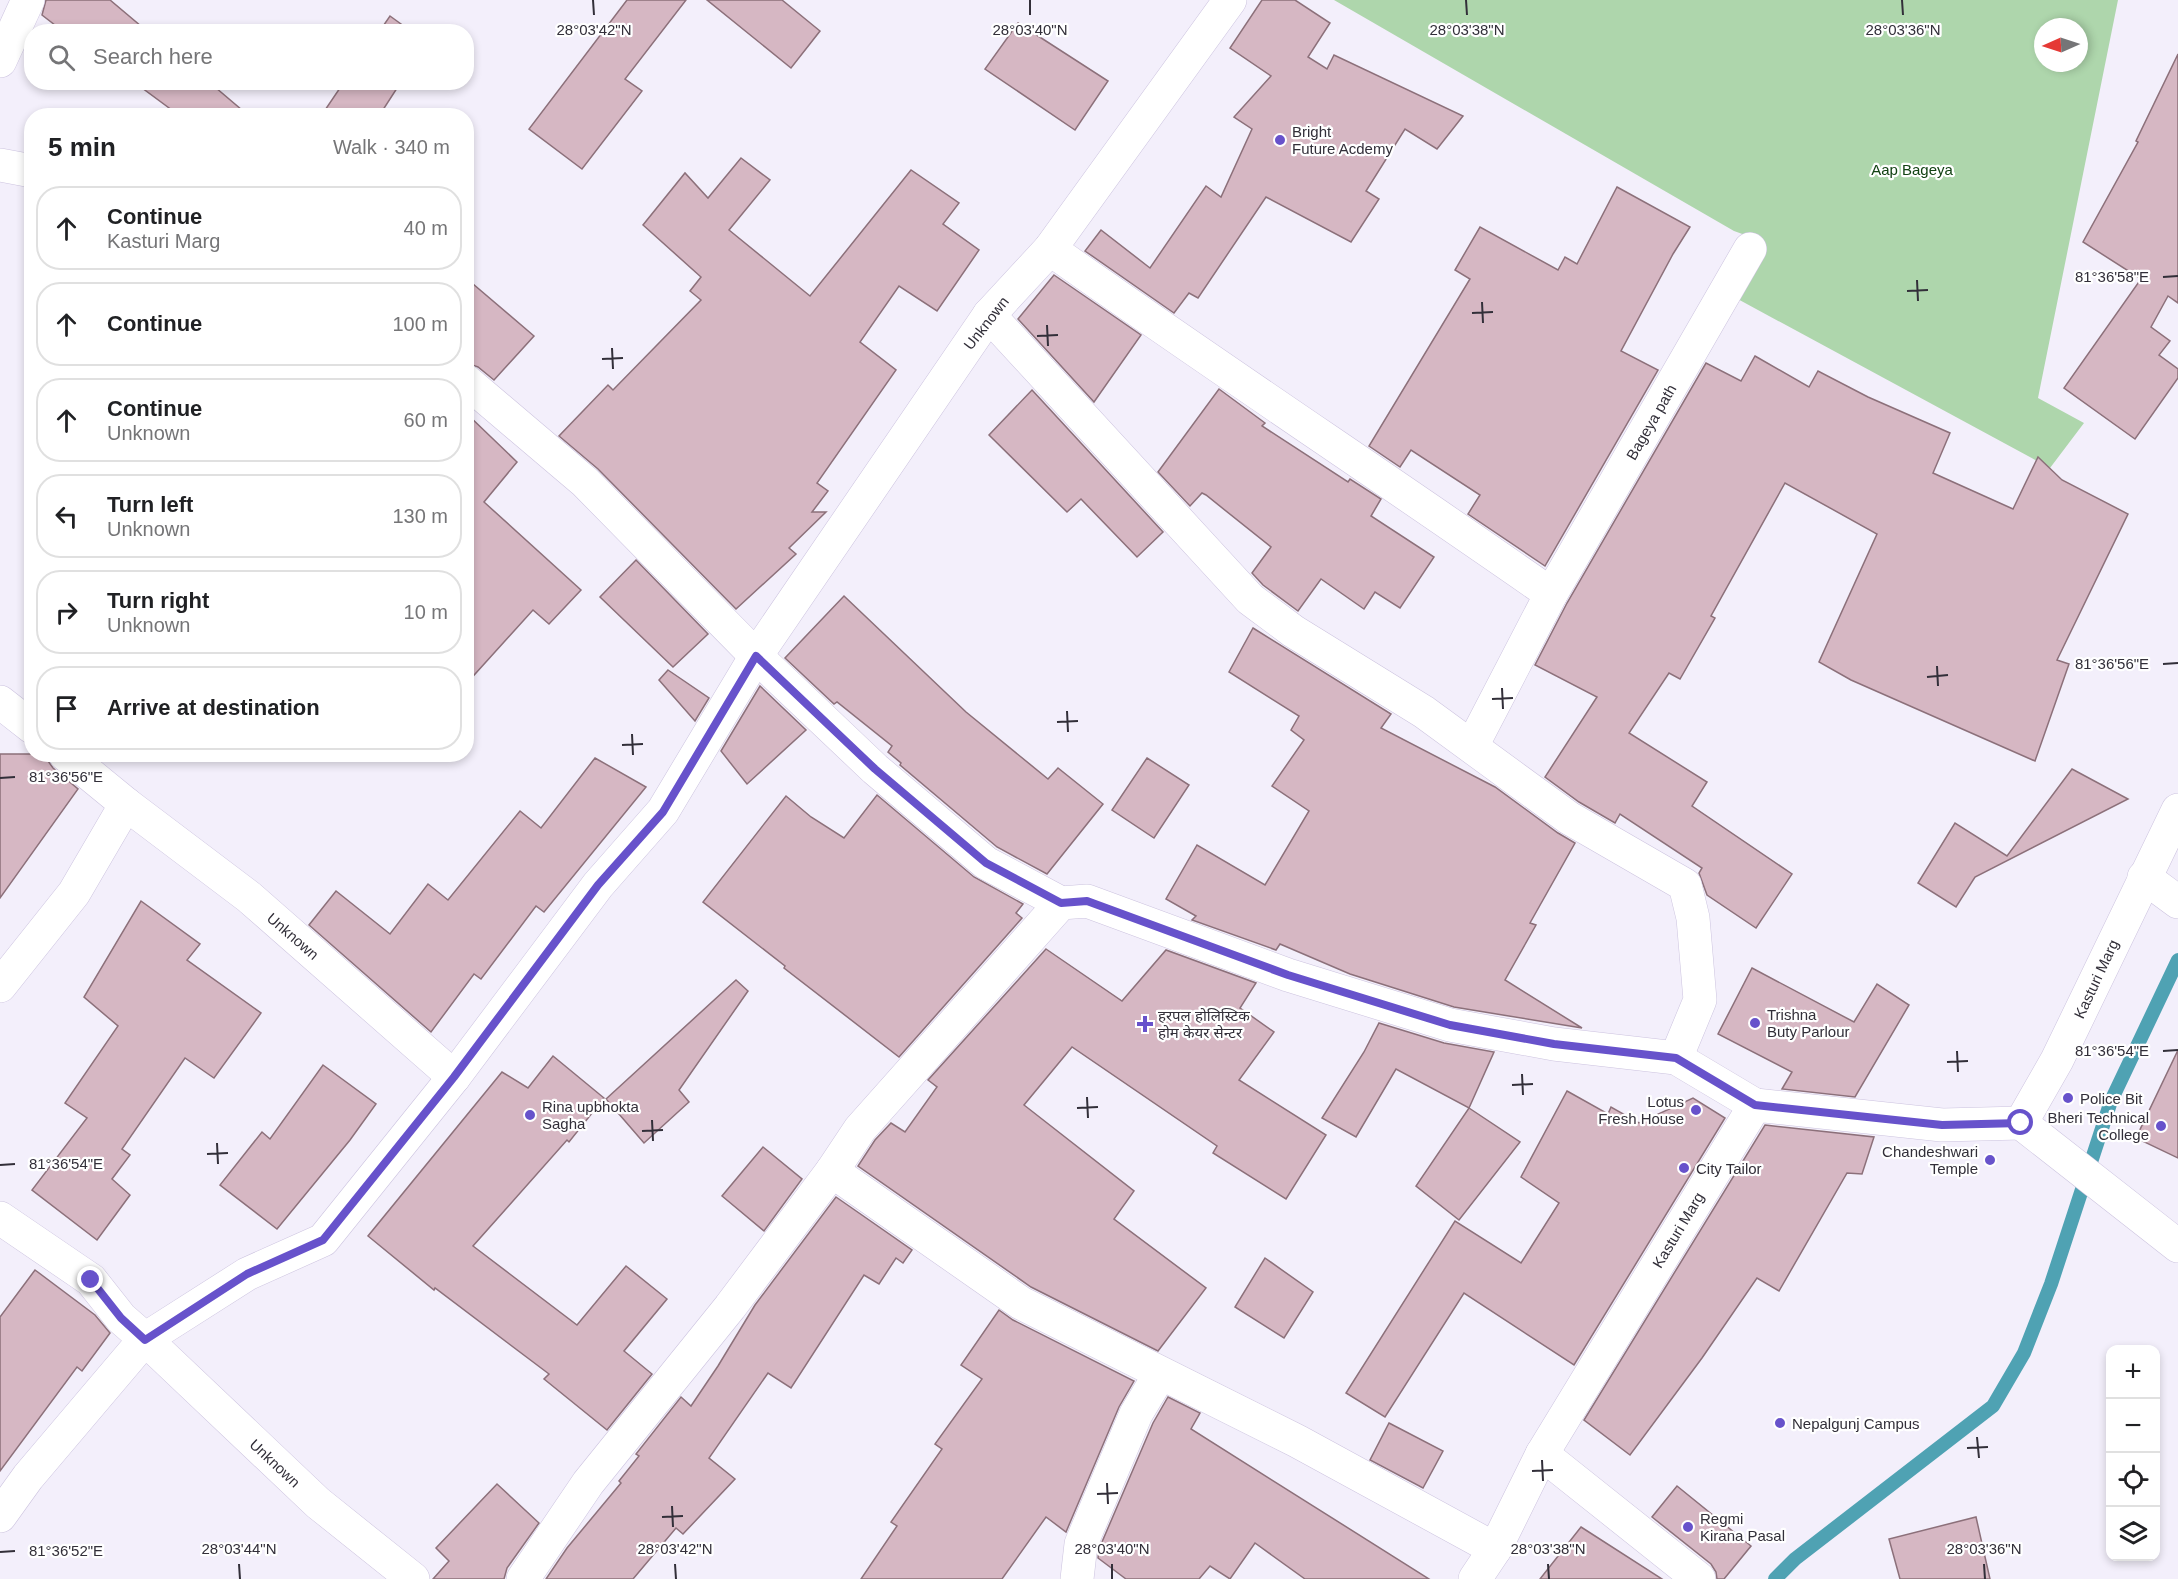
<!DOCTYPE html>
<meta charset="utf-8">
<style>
body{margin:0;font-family:Arial,"Noto Sans Devanagari",sans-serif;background:#f2f2f2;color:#202124}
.controls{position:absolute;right:18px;bottom:18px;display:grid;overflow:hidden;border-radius:12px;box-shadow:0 3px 9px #0003}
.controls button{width:54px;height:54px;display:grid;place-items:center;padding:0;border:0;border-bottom:2px solid #e0e0e0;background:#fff;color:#202124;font:30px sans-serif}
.compass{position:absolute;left:2034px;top:18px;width:54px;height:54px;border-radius:50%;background:#fff;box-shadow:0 3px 9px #0003;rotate:267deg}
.stop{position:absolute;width:18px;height:18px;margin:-14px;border:4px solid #6752cb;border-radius:50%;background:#fff}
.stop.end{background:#6752cb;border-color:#fff;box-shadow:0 2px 6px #0008}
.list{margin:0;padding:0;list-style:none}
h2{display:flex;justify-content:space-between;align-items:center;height:78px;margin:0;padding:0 24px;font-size:26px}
h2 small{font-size:20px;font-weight:400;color:#757577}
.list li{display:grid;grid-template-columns:39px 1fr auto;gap:18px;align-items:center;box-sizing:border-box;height:84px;margin:0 12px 12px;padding:0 12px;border:2px solid #e0e0e0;border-radius:24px}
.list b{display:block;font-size:22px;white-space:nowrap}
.list p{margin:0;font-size:20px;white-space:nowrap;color:#757577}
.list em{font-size:20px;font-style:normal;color:#757577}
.icon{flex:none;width:33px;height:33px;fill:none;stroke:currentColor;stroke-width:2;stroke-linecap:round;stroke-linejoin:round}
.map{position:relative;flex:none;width:2178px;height:1579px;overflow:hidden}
.search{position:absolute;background:#fff;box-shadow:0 3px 9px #0003;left:24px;top:24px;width:450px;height:66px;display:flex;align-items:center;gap:15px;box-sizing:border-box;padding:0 21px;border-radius:24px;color:#757577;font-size:22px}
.panel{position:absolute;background:#fff;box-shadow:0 3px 9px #0003;left:24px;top:108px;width:450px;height:654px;border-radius:24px}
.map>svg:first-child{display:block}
.green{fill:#aed6ac;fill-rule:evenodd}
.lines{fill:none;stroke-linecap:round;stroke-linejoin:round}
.stream{stroke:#4fa2b3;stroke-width:14}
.building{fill:#d6b7c3;stroke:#8c707a;stroke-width:1.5}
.minor-casing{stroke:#ccc3df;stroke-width:34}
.minor{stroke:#fff;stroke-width:33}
.route{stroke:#6752cb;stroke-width:8}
.ticks{fill:none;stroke:#322f39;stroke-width:2}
.poi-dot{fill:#6752cb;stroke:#fff;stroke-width:2}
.labels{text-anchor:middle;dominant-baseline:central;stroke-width:4.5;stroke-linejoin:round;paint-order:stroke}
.poi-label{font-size:15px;fill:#322f39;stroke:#fff;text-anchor:start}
.park-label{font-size:15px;fill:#124213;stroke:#fff}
.street-label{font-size:15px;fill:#322f39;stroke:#fff}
.ticks-label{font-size:15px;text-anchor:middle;fill:#322f39;stroke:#fff;stroke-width:4.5;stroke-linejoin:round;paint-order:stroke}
</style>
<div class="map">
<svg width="2178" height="1579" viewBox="0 0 2178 1579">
<rect width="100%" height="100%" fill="#f3effb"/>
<path class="green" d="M1334,0h784l-80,398 46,25 -34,45 -316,-171 25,-57 -25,-9zM2043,27h36v36h-36z"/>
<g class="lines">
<polyline class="stream" points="1775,1579 1795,1559 1993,1406 2024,1353 2051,1284 2111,1101 2178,960"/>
</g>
<g class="building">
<polygon points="46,0 110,0 148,32 64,32 42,15"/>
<polygon points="627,0 686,0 625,79 642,91 582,169 529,129"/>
<polygon points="707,0 782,0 820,31 791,68"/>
<polygon points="1262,0 1295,0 1330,23 1308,57 1327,69 1334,55 1463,116 1437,149 1405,129 1366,191 1379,199 1351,242 1266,197 1198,298 1189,293 1174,313 1085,251 1101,230 1150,268 1206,186 1221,197 1252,129 1234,117 1271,76 1230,48"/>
<polygon points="390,16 412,32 379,32"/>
<polygon points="1018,23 1108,81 1075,130 985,69"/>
<polygon points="2178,54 2178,303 2168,296 2151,327 2170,341 2159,355 2178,369 2178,378 2135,439 2064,388 2141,279 2083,242 2138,142 2136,141"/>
<polygon points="134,82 209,82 249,116 180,116"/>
<polygon points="344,82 401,82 379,116 321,116"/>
<polygon points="741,158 770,180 729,230 810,296 911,170 959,203 943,224 979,250 937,311 899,286 860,342 896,370 817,483 828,491 812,512 826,512 789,548 796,554 736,609 598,469 559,436 608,385 613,390 701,300 690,291 701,277 643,225 685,173 708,198"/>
<polygon points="1617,187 1690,227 1673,254 1621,351 1658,370 1545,566 1468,514 1480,495 1411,450 1400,467 1369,446 1470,279 1455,270 1480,227 1558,270 1565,257 1577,264"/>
<polygon points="1054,275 1141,335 1094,402 1018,319"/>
<polygon points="466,278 534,336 494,380 478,367 466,363"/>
<polygon points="1755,356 1809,387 1818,371 1868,397 1950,433 1933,473 2013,509 2038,457 2062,480 2128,514 2057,660 2069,664 2035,761 1851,680 1819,662 1877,534 1785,483 1711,616 1715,618 1680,679 1669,673 1629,733 1707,782 1692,806 1792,874 1756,928 1707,895 1699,873 1702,868 1620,814 1615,823 1579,802 1545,777 1597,697 1535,665 1567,603 1706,363 1741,381"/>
<polygon points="1219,389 1265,423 1262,426 1348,482 1350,479 1381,499 1371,516 1434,557 1400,608 1375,592 1364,609 1321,579 1298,611 1263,585 1252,573 1271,547 1206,495 1202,493 1190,506 1158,472"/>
<polygon points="1032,390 1163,532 1137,557 1081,499 1067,512 989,435"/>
<polygon points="466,413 517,462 484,502 581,590 549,624 533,610 466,684"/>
<polygon points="636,560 708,634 673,667 600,597"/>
<polygon points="844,596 966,712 1048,779 1058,768 1103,804 1047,874 997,847 900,765 901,763 888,752 892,746 837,702 834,704 785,658"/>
<polygon points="1253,628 1391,714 1381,728 1495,787 1558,833 1575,843 1530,923 1536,925 1505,980 1582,1028 1454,1007 1350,974 1280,944 1276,950 1192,920 1196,916 1166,899 1197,845 1265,885 1309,811 1272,786 1304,740 1291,730 1299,716 1229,672"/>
<polygon points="668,670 709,698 695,721 659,680"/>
<polygon points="760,686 806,730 747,784 721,751"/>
<polygon points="0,754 47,754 48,761 53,768 78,789 0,898"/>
<polygon points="595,758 646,787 544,912 536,906 481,979 474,974 431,1032 309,925 336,891 390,934 428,884 448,900 520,811 541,828"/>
<polygon points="1147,758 1189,785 1154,838 1112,810"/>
<polygon points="2072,769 2128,799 1975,877 1956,907 1918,883 1955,823 2007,856"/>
<polygon points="877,795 974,877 1023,904 1016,913 1022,918 899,1057 784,968 785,966 703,902 786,796 811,817 844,838"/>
<polygon points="141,901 200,944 187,960 261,1013 214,1078 185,1058 122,1149 130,1155 112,1179 130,1195 97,1240 32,1190 87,1118 65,1103 118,1026 84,997"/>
<polygon points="1046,949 1122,1001 1166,950 1256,983 1240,1008 1274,1032 1239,1080 1326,1135 1286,1199 1213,1153 1217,1146 1072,1047 1024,1105 1134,1191 1114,1219 1206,1288 1158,1351 1031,1287 858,1166 875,1140 891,1123 905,1132 937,1087 928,1080"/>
<polygon points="1752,968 1854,1022 1877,984 1909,1005 1855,1097 1782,1089 1792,1072 1718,1034"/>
<polygon points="736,980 748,991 679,1090 689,1102 644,1143 606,1099"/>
<polygon points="1379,1023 1444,1043 1494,1052 1469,1108 1396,1069 1356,1137 1322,1118 1364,1052"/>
<polygon points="2178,1050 2178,1158 2136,1138"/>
<polygon points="553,1056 604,1098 569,1142 567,1140 473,1246 577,1325 626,1266 667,1299 624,1351 652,1374 607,1430 544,1379 549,1374 435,1288 434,1290 368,1236 502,1072 528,1088"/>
<polygon points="323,1065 376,1104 350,1140 277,1229 220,1185 262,1132 270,1139"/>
<polygon points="1567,1091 1608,1114 1611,1107 1639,1123 1693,1098 1725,1118 1574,1365 1464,1293 1385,1417 1346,1393 1455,1221 1521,1263 1559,1203 1521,1177"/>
<polygon points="1469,1108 1520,1142 1459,1220 1416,1186"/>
<polygon points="1765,1125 1874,1137 1862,1174 1847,1173 1779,1291 1757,1278 1702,1358 1630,1455 1584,1420"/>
<polygon points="763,1147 802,1179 764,1231 722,1196"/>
<polygon points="836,1197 912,1250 903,1263 896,1258 879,1284 864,1275 791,1388 768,1373 709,1458 735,1479 683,1534 676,1528 633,1579 546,1579 567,1548 621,1483 619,1481 639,1456 636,1454 681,1397 691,1406 718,1366 755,1305"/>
<polygon points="1265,1258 1313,1292 1284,1338 1235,1307"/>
<polygon points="35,1270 95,1315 110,1333 82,1371 77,1367 0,1471 0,1317"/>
<polygon points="999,1310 1013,1320 1134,1381 1119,1407 1066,1532 1046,1517 1002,1579 861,1579 897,1526 891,1522 942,1449 935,1444 982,1379 961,1365"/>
<polygon points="1168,1397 1200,1413 1191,1429 1429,1579 1305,1579 1255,1543 1230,1579 1210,1566 1199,1579 1126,1579 1098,1558 1099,1549 1153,1423"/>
<polygon points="1389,1423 1443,1451 1423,1488 1370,1460"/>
<polygon points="497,1484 539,1523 507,1568 504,1579 433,1579 449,1561 436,1548"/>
<polygon points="1677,1486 1751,1546 1724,1579 1717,1579 1716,1572 1711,1564 1652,1517"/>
<polygon points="1976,1517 1990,1579 1900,1579 1889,1539"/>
<polygon points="1581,1527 1662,1579 1540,1579"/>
</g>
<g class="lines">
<defs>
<g id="minor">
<polyline points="0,61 28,0"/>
<polyline points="0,165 32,171"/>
<path d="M1050,249c165,117 335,229 501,345l-79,152"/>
<polyline points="989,315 1250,599 1293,631 1424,712 1569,818 1685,885 1693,918 1700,1000 1676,1058"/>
<polyline points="466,381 585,482 756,656 989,315 1050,249 1230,0"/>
<polyline points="1551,594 1750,249"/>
<polyline points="0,702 32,727"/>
<polyline points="65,754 126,804 249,897 454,1077"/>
<polyline points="2144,877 2178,902"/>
<polyline points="0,986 74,893 126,804"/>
<polyline points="2021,1123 2178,1246"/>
<polyline points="832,1171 1021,1303 1297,1441 1495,1549"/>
<polyline points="0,1218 91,1280 121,1318 145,1339 247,1274 323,1240 454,1077 598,885 663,811 756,656 875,769 986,863 1061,903"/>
<polyline points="1542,1454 1699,1579"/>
<polyline points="0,1516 28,1477 145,1339 318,1503 413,1579"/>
<polyline points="523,1579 588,1483 730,1307 832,1171 860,1129 1061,903 1087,901 1288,975 1450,1025 1554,1044 1676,1058 1755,1105"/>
<polyline points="1077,1579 1081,1544 1136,1414 1160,1374"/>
<polyline points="1475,1579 1495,1549 1542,1454 1755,1105 1942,1125 2021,1123 2057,1060 2178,810"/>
</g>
</defs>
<use href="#minor" class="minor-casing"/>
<use href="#minor" class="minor"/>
</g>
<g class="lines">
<polyline class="route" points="91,1280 121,1318 145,1340 247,1274 323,1240 454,1077 598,885 663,812 756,656 875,769 986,863 1061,903 1087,901 1288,975 1450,1025 1554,1044 1676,1058 1755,1105 1942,1125 2021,1123"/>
</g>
<path class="ticks" d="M593,0l1,15M1030,0v15M1466,0l1,15M1902,0l1,15M2163,277l15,-1M1917,280l1,21M1907,291l21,-1M1482,302l1,21M1472,313l21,-1M1047,325l1,21M1037,336l21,-1M612,348l1,21M602,359l21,-1M2163,664l15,-1M1937,666l1,20M1927,677l21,-2M1502,688l1,21M1492,699l21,-1M1067,711l1,21M1057,722l21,-1M632,734l1,21M622,745l21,-1M0,778l15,-1M1957,1051l1,21M2163,1051l15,-1M1947,1062l21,-1M1522,1074l1,21M1512,1085l21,-1M1087,1097l1,21M1077,1108l21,-1M652,1120l1,21M642,1131l21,-1M217,1143l1,21M207,1154l21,-1M0,1165l15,-1M1977,1437l2,21M1967,1448l21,-1M1542,1460l1,21M1532,1471l21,-1M1107,1483l1,21M1097,1494l21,-1M672,1506l1,21M662,1517l21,-1M0,1552l15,-1M239,1564l1,15M675,1564l1,15M1112,1564v15M1548,1564l1,15M1984,1564l1,15"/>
<g class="poi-dot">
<circle cx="1280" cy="140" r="6"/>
<circle cx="1755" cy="1023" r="6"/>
<path d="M1142 1015h6v6h6v6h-6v6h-6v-6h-6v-6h6z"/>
<circle cx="2068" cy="1098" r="6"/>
<circle cx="1696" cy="1110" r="6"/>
<circle cx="530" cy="1115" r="6"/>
<circle cx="2161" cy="1126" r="6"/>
<circle cx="1990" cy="1160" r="6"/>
<circle cx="1684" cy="1168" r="6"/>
<circle cx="1780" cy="1423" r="6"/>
<circle cx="1688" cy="1527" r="6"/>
</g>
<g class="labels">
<g class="poi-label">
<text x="1292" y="131">Bright<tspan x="1292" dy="17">Future Acdemy</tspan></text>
<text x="1767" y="1014">Trishna<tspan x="1767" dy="17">Buty Parlour</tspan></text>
<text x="1158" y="1015">हरपल होलिस्टिक<tspan x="1158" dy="17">होम केयर सेन्टर</tspan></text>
<text x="2080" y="1098">Police Bit</text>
<text x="1684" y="1101" text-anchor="end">Lotus<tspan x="1684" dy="17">Fresh House</tspan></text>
<text x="542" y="1106">Rina upbhokta<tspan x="542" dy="17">Sagha</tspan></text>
<text x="2149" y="1117" text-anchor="end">Bheri Technical<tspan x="2149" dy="17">College</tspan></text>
<text x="1978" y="1151" text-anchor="end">Chandeshwari<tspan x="1978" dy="17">Temple</tspan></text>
<text x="1696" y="1168">City Tailor</text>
<text x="1792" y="1423">Nepalgunj Campus</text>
<text x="1700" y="1518">Regmi<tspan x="1700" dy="17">Kirana Pasal</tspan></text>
</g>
<g class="park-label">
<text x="1912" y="169">Aap Bageya</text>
</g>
<g class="street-label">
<text transform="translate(986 323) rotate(-52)">Unknown</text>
<text transform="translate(1651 422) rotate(-60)">Bageya path</text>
<text transform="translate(293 936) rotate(41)">Unknown</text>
<text transform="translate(2096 979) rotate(-65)">Kasturi Marg</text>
<text transform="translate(1678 1230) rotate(-59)">Kasturi Marg</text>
<text transform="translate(275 1463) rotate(43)">Unknown</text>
</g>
</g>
<g class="ticks-label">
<text x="594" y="35">28°03'42"N</text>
<text x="1030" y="35">28°03'40"N</text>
<text x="1467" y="35">28°03'38"N</text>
<text x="1903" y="35">28°03'36"N</text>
<text x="2112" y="282">81°36'58"E</text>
<text x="2112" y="669">81°36'56"E</text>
<text x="66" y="782">81°36'56"E</text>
<text x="2112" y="1056">81°36'54"E</text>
<text x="66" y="1169">81°36'54"E</text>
<text x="239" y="1554">28°03'44"N</text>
<text x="675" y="1554">28°03'42"N</text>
<text x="1112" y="1554">28°03'40"N</text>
<text x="1548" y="1554">28°03'38"N</text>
<text x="1984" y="1554">28°03'36"N</text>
<text x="66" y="1556">81°36'52"E</text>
</g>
</svg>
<div class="controls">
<button>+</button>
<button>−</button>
<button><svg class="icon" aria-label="locate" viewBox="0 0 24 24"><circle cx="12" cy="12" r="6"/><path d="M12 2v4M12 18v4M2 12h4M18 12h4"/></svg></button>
<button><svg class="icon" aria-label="layers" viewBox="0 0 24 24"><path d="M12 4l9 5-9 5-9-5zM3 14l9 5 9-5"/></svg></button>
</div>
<svg class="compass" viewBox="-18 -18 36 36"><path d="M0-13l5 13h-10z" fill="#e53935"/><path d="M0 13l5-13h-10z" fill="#757577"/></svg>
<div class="stop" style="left:2021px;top:1123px"></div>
<div class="stop end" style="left:91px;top:1280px"></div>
<div class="search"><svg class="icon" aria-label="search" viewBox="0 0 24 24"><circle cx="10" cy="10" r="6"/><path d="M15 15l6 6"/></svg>Search here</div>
<section class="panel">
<h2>5 min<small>Walk · 340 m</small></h2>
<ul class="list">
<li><svg class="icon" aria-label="ahead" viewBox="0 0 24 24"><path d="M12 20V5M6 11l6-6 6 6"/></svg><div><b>Continue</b><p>Kasturi Marg</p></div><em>40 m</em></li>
<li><svg class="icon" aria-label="ahead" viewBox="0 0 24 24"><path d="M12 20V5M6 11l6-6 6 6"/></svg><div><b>Continue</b></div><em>100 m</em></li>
<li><svg class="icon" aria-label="ahead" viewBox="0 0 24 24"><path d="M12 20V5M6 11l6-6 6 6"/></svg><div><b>Continue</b><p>Unknown</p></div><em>60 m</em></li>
<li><svg class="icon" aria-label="left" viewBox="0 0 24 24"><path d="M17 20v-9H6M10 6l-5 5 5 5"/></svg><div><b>Turn left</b><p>Unknown</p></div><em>130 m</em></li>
<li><svg class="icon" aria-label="right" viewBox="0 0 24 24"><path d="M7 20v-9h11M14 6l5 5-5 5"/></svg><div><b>Turn right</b><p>Unknown</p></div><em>10 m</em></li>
<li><svg class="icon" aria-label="arrive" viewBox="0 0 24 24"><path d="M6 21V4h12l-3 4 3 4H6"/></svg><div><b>Arrive at destination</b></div></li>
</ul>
</section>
</div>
